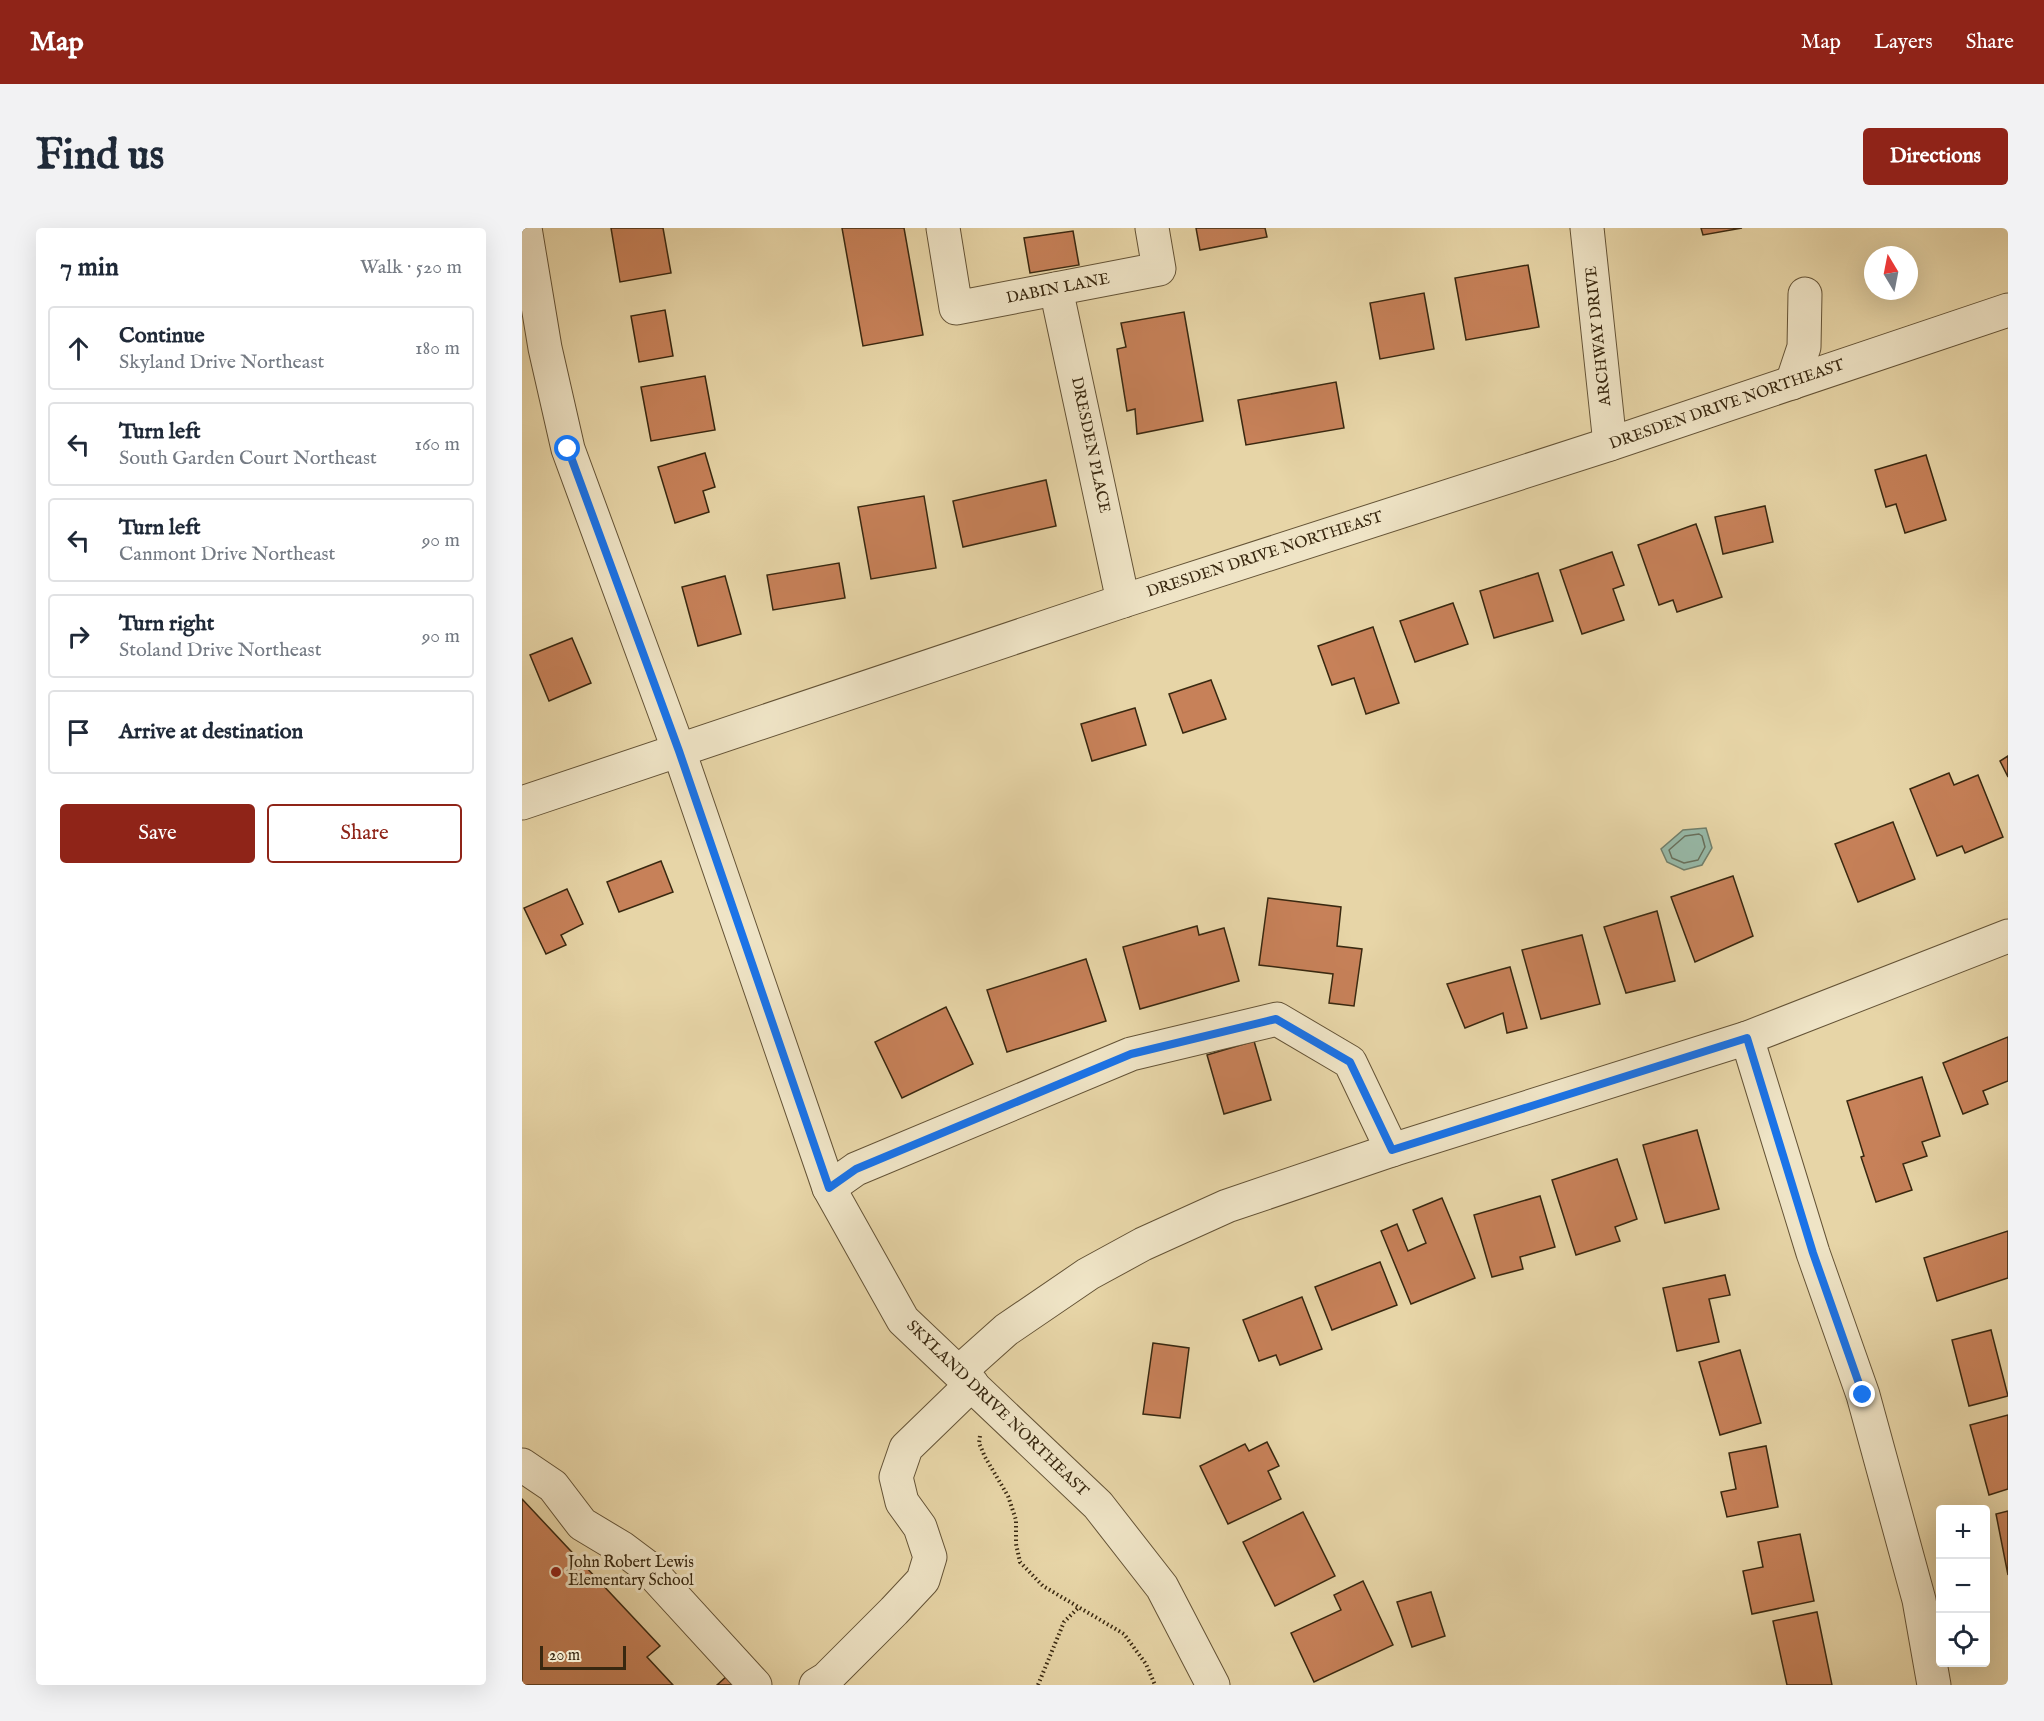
<!DOCTYPE html>
<meta charset="utf-8">
<style>
body{margin:0;font-family:"IM FELL English",serif;background:#f2f2f3;color:#1f2937}
.controls{position:absolute;right:18px;bottom:18px;display:grid;overflow:hidden;border-radius:6px;box-shadow:0 6px 24px #0002}
.controls button{width:54px;height:54px;display:grid;place-items:center;padding:0;border:0;border-bottom:2px solid #e0e1e3;background:#fff;color:#1f2937;font:30px sans-serif}
.compass{position:absolute;left:1342px;top:18px;width:54px;height:54px;border-radius:50%;background:#fff;box-shadow:0 6px 24px #0002;rotate:350deg}
.scale{position:absolute;left:18px;bottom:15px;width:86px;box-sizing:border-box;padding-left:6px;border:3px solid #392810;border-top:0;font-size:16px;line-height:21px;white-space:nowrap;color:#392810;-webkit-text-stroke:4px #efe4c6;paint-order:stroke}
.stop{position:absolute;width:18px;height:18px;margin:-14px;border:4px solid #1a73e8;border-radius:50%;background:#fff}
.stop.end{background:#1a73e8;border-color:#fff;box-shadow:0 2px 6px #0008}
.list{margin:0;padding:0;list-style:none}
h2{display:flex;justify-content:space-between;align-items:center;height:78px;margin:0;padding:0 24px;font-size:26px}
h2 small{font-size:20px;font-weight:400;color:#747a83}
.list li{display:grid;grid-template-columns:39px 1fr auto;gap:18px;align-items:center;box-sizing:border-box;height:84px;margin:0 12px 12px;padding:0 12px;border:2px solid #e0e1e3;border-radius:6px}
.list b{display:block;font-size:22px;white-space:nowrap}
.list p{margin:0;font-size:20px;white-space:nowrap;color:#747a83}
.list em{font-size:20px;font-style:normal;color:#747a83}
.actions{display:flex;gap:12px;padding:18px 24px}
.actions a{flex:1;padding:14px 0;border:2px solid #8f2418;border-radius:6px;text-align:center;font-size:21px;color:#8f2418}
.actions .main{background:#8f2418;color:#fff}
.icon{flex:none;width:33px;height:33px;fill:none;stroke:currentColor;stroke-width:2;stroke-linecap:round;stroke-linejoin:round}
.map{position:relative;flex:none;width:1486px;height:1457px;overflow:hidden;border-radius:6px}
header{display:flex;align-items:center;gap:36px;box-sizing:border-box;height:84px;padding:0 30px;background:#8f2418;color:#fff}
header strong{font-size:28px}
nav{display:flex;gap:33px;margin-inline-start:auto;font-size:21px}
.intro{display:flex;align-items:center;justify-content:space-between;box-sizing:border-box;height:144px;padding:0 36px}
h1{margin:0;font-size:42px}
.button{padding:15px 27px;border-radius:6px;background:#8f2418;color:#fff;font-size:21px;font-weight:700}
main{display:flex;gap:36px;padding:0 36px}
aside{flex:1;background:#fff;border-radius:6px;box-shadow:0 6px 24px #0002}
.map>svg:first-child{display:block}
.water{fill:#97b9a8;stroke:#717f6b;stroke-width:1.5}
.lines{fill:none;stroke-linecap:round;stroke-linejoin:round}
.shore{stroke:#68705c;stroke-width:1.5}
.building{fill:#c78159;stroke:#392810;stroke-width:1.5}
.minor-casing{stroke:#645336;stroke-width:35}
.path{stroke:#392810;stroke-width:4;stroke-dasharray:1.5 3;stroke-linecap:butt}
.minor{stroke:#efe4c6;stroke-width:33}
.route{stroke:#1a73e8;stroke-width:8}
.poi-dot{fill:#8f2418;stroke:#efe4c6;stroke-width:2}
.labels{text-anchor:middle;dominant-baseline:central;stroke-width:6;stroke-linejoin:round;paint-order:stroke}
.street-label{font-size:16px;fill:#392810;stroke:#efe4c6}
.poi-label{font-size:16px;fill:#392810;stroke:#efe4c6;text-anchor:start}
</style>
<header>
<strong>Map</strong>
<nav><a>Map</a><a>Layers</a><a>Share</a></nav>
</header>
<div class="intro"><h1>Find us</h1><a class="button">Directions</a></div>
<main>
<aside>
<h2>7 min<small>Walk · 520 m</small></h2>
<ul class="list">
<li><svg class="icon" aria-label="ahead" viewBox="0 0 24 24"><path d="M12 20V5M6 11l6-6 6 6"/></svg><div><b>Continue</b><p>Skyland Drive Northeast</p></div><em>180 m</em></li>
<li><svg class="icon" aria-label="left" viewBox="0 0 24 24"><path d="M17 20v-9H6M10 6l-5 5 5 5"/></svg><div><b>Turn left</b><p>South Garden Court Northeast</p></div><em>160 m</em></li>
<li><svg class="icon" aria-label="left" viewBox="0 0 24 24"><path d="M17 20v-9H6M10 6l-5 5 5 5"/></svg><div><b>Turn left</b><p>Canmont Drive Northeast</p></div><em>90 m</em></li>
<li><svg class="icon" aria-label="right" viewBox="0 0 24 24"><path d="M7 20v-9h11M14 6l5 5-5 5"/></svg><div><b>Turn right</b><p>Stoland Drive Northeast</p></div><em>90 m</em></li>
<li><svg class="icon" aria-label="arrive" viewBox="0 0 24 24"><path d="M6 21V4h12l-3 4 3 4H6"/></svg><div><b>Arrive at destination</b></div></li>
</ul>
<div class="actions"><a class="main">Save</a><a>Share</a></div>
</aside>
<div class="map">
<svg width="1486" height="1457" viewBox="0 0 1486 1457">
<rect width="100%" height="100%" fill="#e7d5a7"/>
<filter id="stains"><feTurbulence type="fractalNoise" baseFrequency=".00333" numOctaves="4"/><feColorMatrix values="0 0 0 0 .2 0 0 0 0 .09 0 0 0 0 .02 0 0 0 .5 -.17"/></filter>
<radialGradient id="worn" r=".72"><stop offset=".6" stop-color="#630" stop-opacity="0"/><stop offset="1" stop-color="#630" stop-opacity=".3"/></radialGradient>
<polygon class="water" points="1184,600 1190,620 1180,637 1162,642 1145,634 1139,621 1161,602"/>
<g class="lines">
<polygon class="shore" points="1177,606 1180,608 1183,619 1176,632 1162,635 1150,630 1147,622 1163,608"/>
</g>
<g class="building">
<polygon points="89,0 141,0 149,45 98,54"/>
<polygon points="320,0 382,0 401,107 341,118"/>
<polygon points="674,0 743,0 745,9 678,22"/>
<polygon points="1179,0 1220,0 1181,7"/>
<polygon points="551,3 557,37 508,45 502,10"/>
<polygon points="1006,37 1017,99 944,112 933,50"/>
<polygon points="902,65 912,121 858,131 848,75"/>
<polygon points="143,82 151,128 117,134 109,88"/>
<polygon points="662,84 681,193 615,206 613,181 605,183 595,121 604,119 599,95"/>
<polygon points="183,148 193,202 129,213 119,159"/>
<polygon points="814,154 822,200 724,217 716,172"/>
<polygon points="183,225 193,259 181,263 187,284 153,295 136,239"/>
<polygon points="1404,227 1424,292 1383,305 1374,276 1364,279 1353,242"/>
<polygon points="524,252 534,298 441,319 431,273"/>
<polygon points="402,268 414,340 349,351 336,279"/>
<polygon points="1243,278 1251,314 1201,326 1193,289"/>
<polygon points="1174,296 1200,369 1155,384 1151,372 1137,377 1116,317"/>
<polygon points="1090,324 1102,357 1091,361 1102,392 1060,406 1038,342"/>
<polygon points="317,335 323,370 251,382 245,347"/>
<polygon points="1016,345 1031,393 972,410 958,363"/>
<polygon points="203,348 219,406 176,418 160,359"/>
<polygon points="931,375 946,416 893,434 878,393"/>
<polygon points="851,399 877,475 844,486 832,450 810,457 796,418"/>
<polygon points="50,410 69,455 27,473 8,427"/>
<polygon points="689,452 704,491 661,505 647,466"/>
<polygon points="613,480 624,517 570,533 559,496"/>
<polygon points="1486,528 1486,549 1478,533"/>
<polygon points="1427,545 1432,557 1456,547 1481,609 1443,625 1440,618 1415,628 1388,561"/>
<polygon points="1371,594 1393,651 1336,674 1313,616"/>
<polygon points="139,633 151,664 97,684 85,654"/>
<polygon points="1211,648 1231,708 1173,734 1149,669"/>
<polygon points="45,661 61,696 39,707 44,717 24,726 2,680"/>
<polygon points="746,670 819,679 815,718 840,721 832,778 807,775 811,746 737,737"/>
<polygon points="1135,683 1153,753 1104,765 1082,699"/>
<polygon points="675,698 677,707 702,700 717,753 618,781 601,719"/>
<polygon points="1060,707 1078,776 1019,791 1000,722"/>
<polygon points="564,731 584,793 485,824 465,762"/>
<polygon points="988,739 1005,800 985,805 981,785 943,800 925,756"/>
<polygon points="424,779 451,836 380,870 353,814"/>
<polygon points="1486,809 1486,853 1461,863 1466,876 1441,886 1421,835"/>
<polygon points="732,813 749,872 702,886 685,827"/>
<polygon points="1400,849 1418,908 1400,914 1405,928 1381,936 1390,962 1354,974 1339,929 1342,928 1325,873"/>
<polygon points="1175,902 1197,981 1143,995 1121,917"/>
<polygon points="1095,931 1115,991 1093,999 1098,1013 1054,1027 1030,952"/>
<polygon points="1018,968 1033,1019 998,1029 1001,1041 970,1049 952,987"/>
<polygon points="920,970 953,1050 889,1076 859,1003 875,996 886,1023 904,1015 891,982"/>
<polygon points="1486,1003 1486,1050 1415,1073 1402,1030"/>
<polygon points="858,1034 875,1077 810,1102 793,1059"/>
<polygon points="1203,1047 1208,1067 1187,1071 1197,1114 1155,1123 1141,1060"/>
<polygon points="780,1069 800,1121 758,1137 754,1127 737,1133 721,1092"/>
<polygon points="1469,1102 1486,1168 1447,1178 1430,1112"/>
<polygon points="631,1115 667,1120 658,1190 621,1186"/>
<polygon points="1218,1122 1239,1195 1198,1207 1177,1134"/>
<polygon points="1486,1187 1486,1261 1467,1267 1448,1197"/>
<polygon points="745,1214 757,1238 746,1243 759,1271 706,1296 678,1238 723,1216 727,1223"/>
<polygon points="1244,1218 1256,1279 1205,1289 1199,1264 1214,1261 1207,1225"/>
<polygon points="0,1271 138,1418 125,1429 151,1457 0,1457"/>
<polygon points="1486,1283 1486,1347 1474,1286"/>
<polygon points="781,1284 813,1348 753,1378 721,1314"/>
<polygon points="1278,1306 1292,1373 1230,1386 1221,1343 1241,1339 1236,1314"/>
<polygon points="841,1353 871,1417 792,1454 769,1405 819,1382 812,1367"/>
<polygon points="909,1364 923,1408 890,1419 875,1374"/>
<polygon points="1295,1384 1310,1457 1265,1457 1251,1393"/>
<polygon points="205,1448 214,1457 195,1457"/>
</g>
<g class="lines">
<defs>
<g id="minor">
<polyline points="3,0 23,120 46,221 157,523 307,960 381,1092 576,1277 640,1359 691,1457"/>
<polyline points="421,0 434,80 637,41 630,0"/>
<polyline points="1065,0 1088,216"/>
<polyline points="534,61 601,373"/>
<polyline points="1270,155 1282,119 1283,66"/>
<polyline points="0,575 601,373 1088,216 1486,82"/>
<polyline points="1225,810 1291,1025 1341,1167 1397,1372 1412,1457"/>
<polyline points="307,960 334,941 609,826 755,791 828,834 870,922"/>
<polyline points="437,1144 484,1102 566,1046 621,1016 705,978 870,922 1225,810 1486,708"/>
<polyline points="0,1237 31,1258 60,1296 100,1320 124,1338 233,1457"/>
<polyline points="294,1457 304,1451 372,1383 401,1352 408,1329 398,1299 380,1274 374,1249 384,1220 450,1156"/>
</g>
</defs>
<use href="#minor" class="minor-casing"/>
<g class="path">
<polyline points="458,1208 457,1215 463,1229 486,1268 494,1292 494,1316 498,1334 521,1358 602,1406 624,1436 633,1457"/>
<polyline points="516,1457 542,1394 556,1380"/>
</g>
<use href="#minor" class="minor"/>
</g>
<g class="lines">
<polyline class="route" points="46,221 157,523 307,960 334,941 609,826 754,791 828,834 870,922 1225,810 1291,1025 1341,1167"/>
</g>
<circle class="poi-dot" cx="34" cy="1344" r="6"/>
<g class="labels">
<g class="street-label">
<text transform="translate(536 61) rotate(-11)">DABIN LANE</text>
<text transform="translate(1077 108) rotate(-96)">ARCHWAY DRIVE</text>
<text transform="translate(1205 177) rotate(-19)">DRESDEN DRIVE NORTHEAST</text>
<text transform="translate(568 217) rotate(78)">DRESDEN PLACE</text>
<text transform="translate(743 327) rotate(-18)">DRESDEN DRIVE NORTHEAST</text>
<text transform="translate(475 1181) rotate(44)">SKYLAND DRIVE NORTHEAST</text>
</g>
<g class="poi-label">
<text x="46" y="1335">John Robert Lewis<tspan x="46" dy="18">Elementary School</tspan></text>
</g>
</g>
<rect width="100%" height="100%" filter="url(#stains)"/>
<rect width="100%" height="100%" fill="url(#worn)"/>
</svg>
<div class="controls">
<button>+</button>
<button>−</button>
<button><svg class="icon" aria-label="locate" viewBox="0 0 24 24"><circle cx="12" cy="12" r="6"/><path d="M12 2v4M12 18v4M2 12h4M18 12h4"/></svg></button>
</div>
<svg class="compass" viewBox="-18 -18 36 36"><path d="M0-13l5 13h-10z" fill="#e53935"/><path d="M0 13l5-13h-10z" fill="#747a83"/></svg>
<div class="scale">20 m</div>
<div class="stop" style="left:46px;top:221px"></div>
<div class="stop end" style="left:1341px;top:1167px"></div>
</div>
</main>
